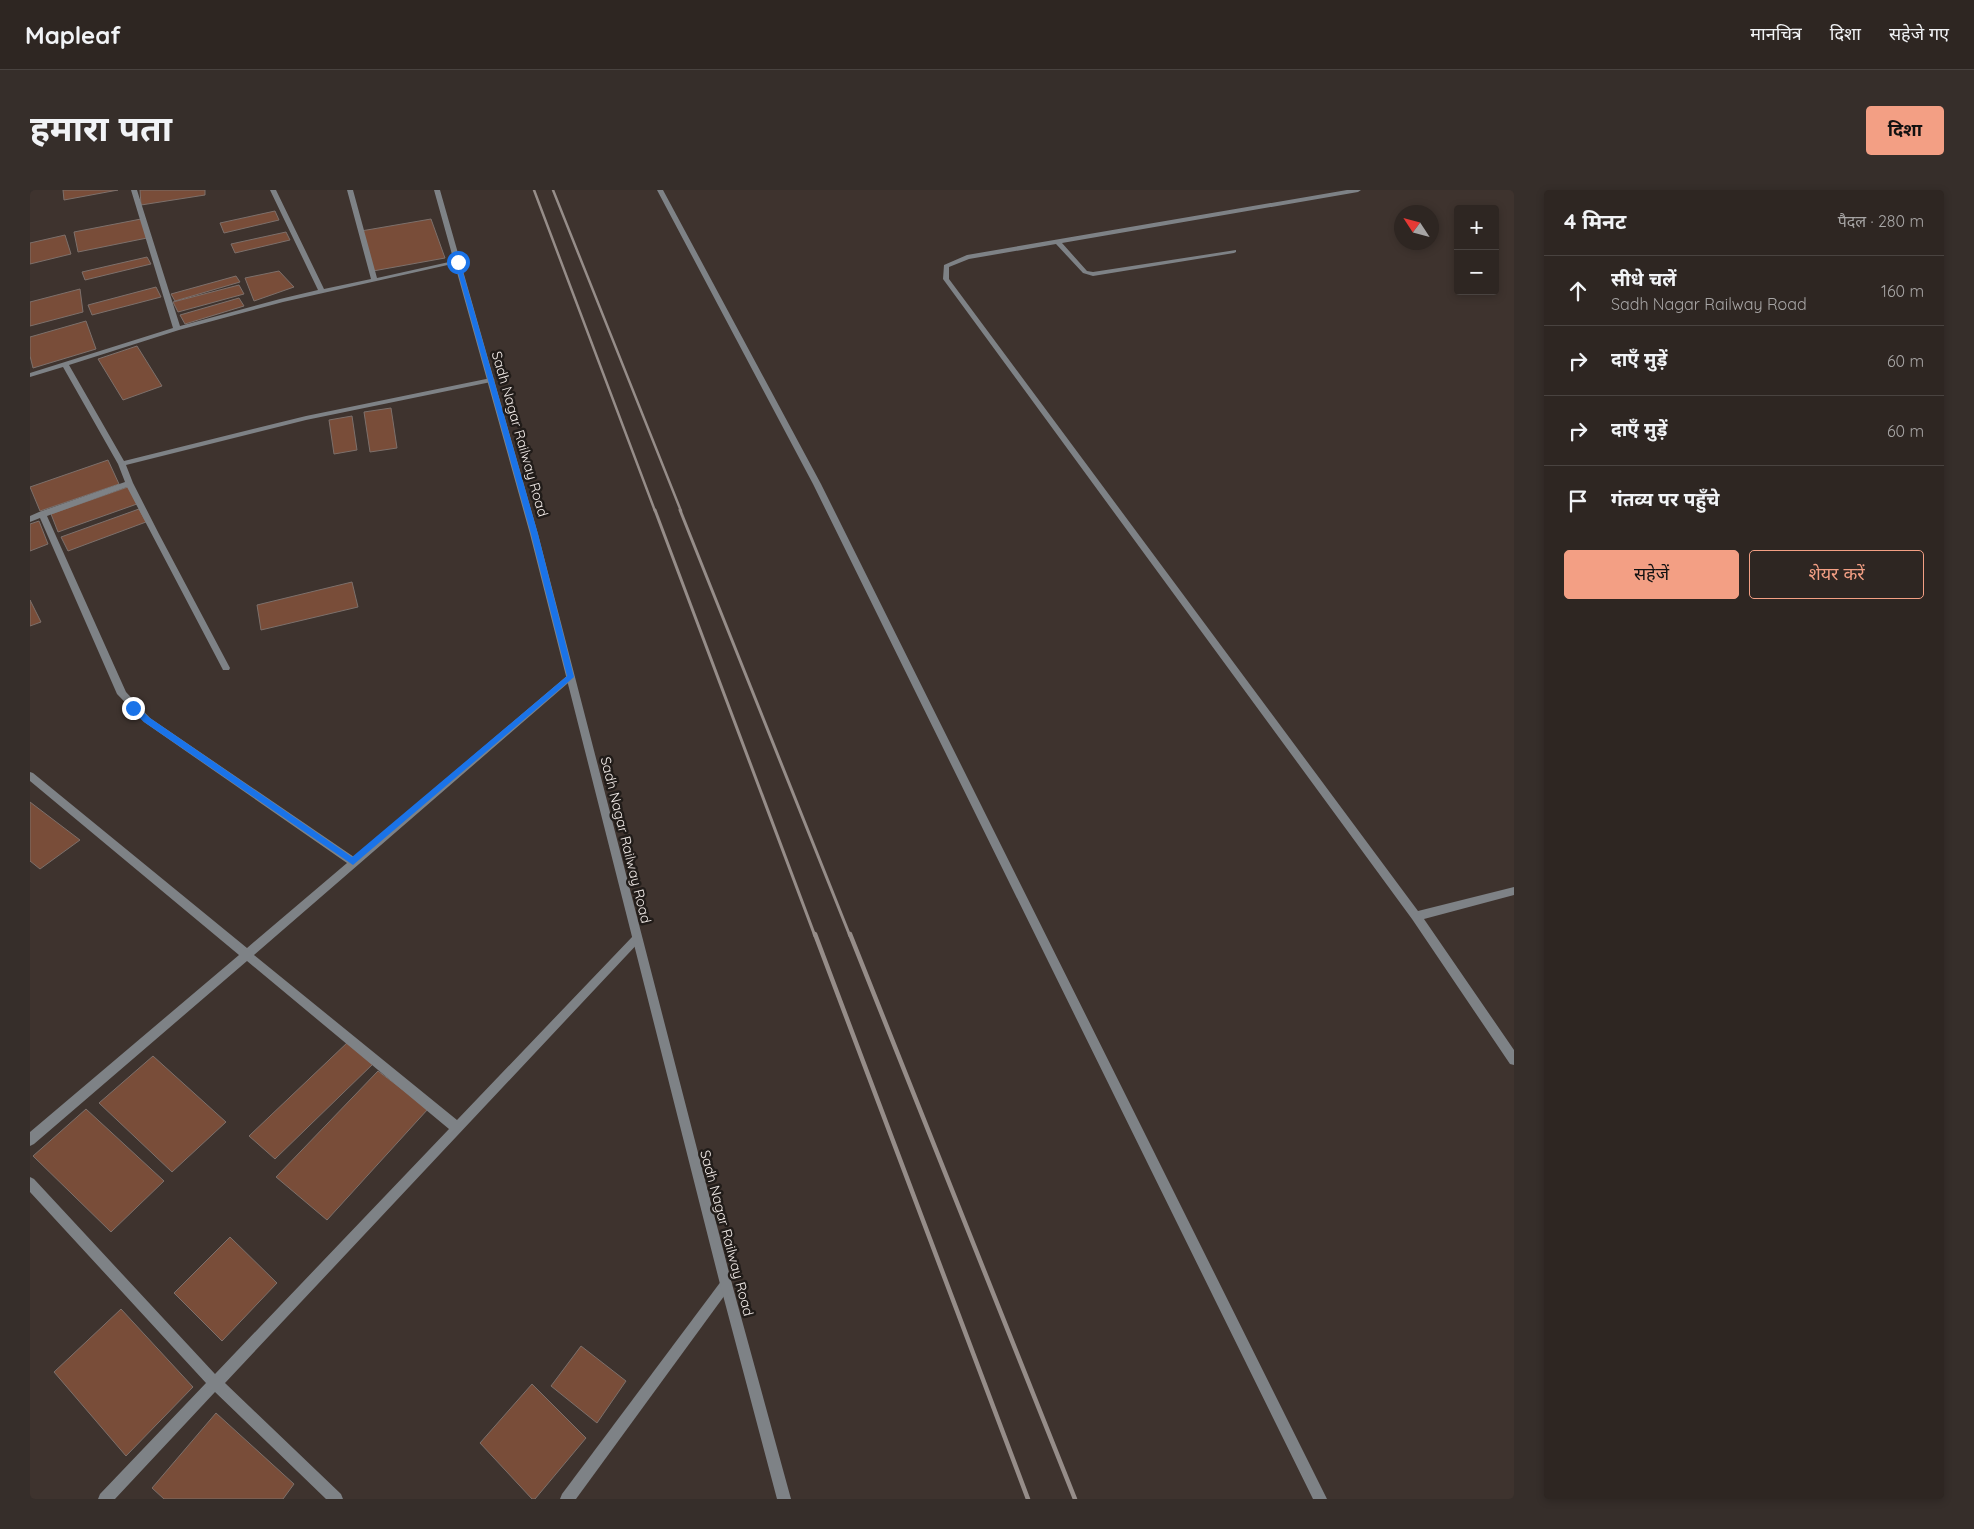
<!DOCTYPE html>
<html lang="hi">
<meta charset="utf-8">
<style>
body{margin:0;font-family:Quicksand,"Noto Sans Devanagari",sans-serif;background:#362e2a;color:#f1f3f6}
.controls{position:absolute;right:15px;top:15px;display:grid;overflow:hidden;border-radius:5px;box-shadow:0 2px 8px #0003}
.controls button{width:45px;height:45px;display:grid;place-items:center;padding:0;border:0;border-bottom:1px solid #494340;background:#2e2622;color:#f1f3f6;font:25px sans-serif}
.compass{position:absolute;left:1364px;top:15px;width:45px;height:45px;border-radius:50%;background:#2e2622;box-shadow:0 2px 8px #0003;rotate:306deg}
.stop{position:absolute;width:15px;height:15px;margin:-11px;border:4px solid #1a73e8;border-radius:50%;background:#fff}
.stop.end{background:#1a73e8;border-color:#fff;box-shadow:0 1px 5px #0008}
.list{margin:0;padding:0;list-style:none}
h2{display:flex;justify-content:space-between;align-items:center;height:65px;margin:0;padding:0 20px;font-size:21px}
h2 small{font-size:16px;font-weight:400;color:#a7a5a5}
.list li{display:grid;grid-template-columns:32px 1fr auto;gap:15px;align-items:center;box-sizing:border-box;height:70px;padding:0 20px;border-top:1px solid #494340}
.list b{display:block;font-size:19px;white-space:nowrap}
.list p{margin:0;font-size:16px;white-space:nowrap;color:#a7a5a5}
.list em{font-size:16px;font-style:normal;color:#a7a5a5}
.actions{display:flex;gap:10px;padding:15px 20px}
.actions a{flex:1;padding:11px 0;border:1px solid #f39f84;border-radius:5px;text-align:center;font-size:18px;color:#f39f84}
.actions .main{background:#f39f84;color:#111}
.icon{flex:none;width:28px;height:28px;fill:none;stroke:currentColor;stroke-width:2;stroke-linecap:round;stroke-linejoin:round}
.map{position:relative;flex:none;width:1484px;height:1309px;overflow:hidden;border-radius:5px}
header{display:flex;align-items:center;gap:30px;box-sizing:border-box;height:70px;padding:0 25px;background:#2e2622;border-bottom:1px solid #494340}
header strong{font-size:24px}
nav{display:flex;gap:28px;margin-inline-start:auto;font-size:18px}
.intro{display:flex;align-items:center;justify-content:space-between;box-sizing:border-box;height:120px;padding:0 30px}
h1{margin:0;font-size:35px}
.button{padding:12px 22px;border-radius:5px;background:#f39f84;color:#111;font-size:18px;font-weight:700}
main{display:flex;gap:30px;padding:0 30px}
aside{flex:1;background:#2e2622;border-radius:5px;box-shadow:0 2px 8px #0003}
.map>svg:first-child{display:block}
.building{fill:#794d39;stroke:#7d706b}
.lines{fill:none;stroke-linecap:round;stroke-linejoin:round}
.service{fill:#7e8286;fill-rule:evenodd}
.minor{fill:#7e8286;fill-rule:evenodd}
.tertiary{fill:#7e8286;fill-rule:evenodd}
.rail-far2{stroke:#968d89;stroke-width:2.5}
.rail-far1{stroke:#968d89;stroke-width:3}
.rail{stroke:#968d89;stroke-width:4.5}
.route{fill:#1a73e8}
.labels{text-anchor:middle;dominant-baseline:central;stroke-width:5;stroke-linejoin:round;paint-order:stroke}
.street-label{font-size:14px;fill:#f5eeeb;stroke:#211c19}
</style>
<header>
<strong>Mapleaf</strong>
<nav><a>मानचित्र</a><a>दिशा</a><a>सहेजे गए</a></nav>
</header>
<div class="intro"><h1>हमारा पता</h1><a class="button">दिशा</a></div>
<main>
<div class="map">
<svg width="1484" height="1309" viewBox="0 0 1484 1309">
<rect width="100%" height="100%" fill="#3e332e"/>
<g class="building">
<polygon points="33,0 88,0 34,10"/>
<polygon points="110,0 175,0 175,5 111,15"/>
<polygon points="245,21 249,30 194,43 190,33"/>
<polygon points="111,29 117,48 48,62 44,42"/>
<polygon points="401,29 415,68 343,81 331,41"/>
<polygon points="256,42 260,50 205,63 201,54"/>
<polygon points="35,45 41,64 0,74 0,53"/>
<polygon points="117,67 121,74 55,90 52,82"/>
<polygon points="249,81 264,97 224,111 215,88"/>
<polygon points="206,86 210,92 145,111 141,104"/>
<polygon points="209,95 214,104 148,122 143,112"/>
<polygon points="126,97 131,107 62,125 58,115"/>
<polygon points="50,99 53,122 0,136 0,112"/>
<polygon points="209,108 214,116 155,134 150,125"/>
<polygon points="56,131 66,159 3,178 0,166 0,147"/>
<polygon points="107,156 132,196 93,210 68,169"/>
<polygon points="361,218 367,258 340,262 334,222"/>
<polygon points="322,226 327,260 304,264 299,230"/>
<polygon points="78,270 89,294 10,321 0,297"/>
<polygon points="98,297 107,314 28,342 21,324"/>
<polygon points="109,319 116,332 38,361 31,347"/>
<polygon points="9,331 18,354 0,361 0,334"/>
<polygon points="322,392 328,417 231,440 227,415"/>
<polygon points="0,410 11,432 0,436"/>
<polygon points="0,612 50,650 10,679 0,671"/>
<polygon points="319,851 345,872 245,969 219,946"/>
<polygon points="123,866 196,932 142,982 69,913"/>
<polygon points="348,881 398,919 297,1030 246,987"/>
<polygon points="56,919 134,991 81,1042 3,966"/>
<polygon points="200,1047 247,1093 192,1151 144,1103"/>
<polygon points="91,1119 163,1197 96,1266 24,1182"/>
<polygon points="551,1156 596,1191 567,1233 521,1196"/>
<polygon points="502,1194 556,1248 505,1309 502,1309 450,1253"/>
<polygon points="186,1223 264,1294 253,1309 134,1309 122,1298"/>
</g>
<g class="lines">
<polygon class="service" points="1317,0 1331,0 1328,2 1032,53 1057,81 1063,82 1206,60 1206,62 1204,63 1063,86 1053,83 1026,54 939,69 919,77 919,89 1388,721 1484,697 1484,705 1394,729 1484,860 1484,875 1480,874 1382,729 913,89 914,75 937,65"/>
<g class="minor">
<polygon points="101,0 107,0 150,136 250,109 288,100 240,0 246,0 294,99 341,89 317,0 323,0 347,88 428,70 431,72 253,112 149,140 39,175 94,271 276,226 461,188 465,190 461,192 276,230 96,275 103,293 129,344 200,478 199,480 193,480 192,478 97,297 17,326 96,502 120,528 324,667 538,485 541,484 545,487 224,765 427,930 603,746 607,744 611,746 612,749 195,1193 311,1304 313,1309 296,1309 185,1202 85,1309 68,1309 70,1304 176,1193 0,1002 0,987 4,989 185,1184 419,939 217,771 4,954 0,956 0,942 209,765 0,591 0,582 3,583 217,758 317,673 114,532 87,504 10,328 0,332 0,326 9,322 95,292 88,274 33,177 0,187 0,183 143,138"/>
<polygon points="627,0 633,0 791,294 1297,1309 1283,1309 783,294"/>
<polygon points="696,1088 700,1090 702,1094 700,1098 546,1309 530,1309 532,1304 692,1090"/>
</g>
<polygon class="tertiary" points="404,0 410,0 508,344 702,1094 761,1309 747,1309 690,1094 500,344"/>
<g class="rail-far2">
<polyline points="504,0 625,321"/>
<polyline points="523,0 651,321"/>
</g>
<g class="rail-far1">
<polyline points="625,320 785,746"/>
<polyline points="650,320 820,746"/>
</g>
<g class="rail">
<polyline points="785,744 998,1309"/>
<polyline points="820,744 1045,1309"/>
</g>
</g>
<polygon class="route" points="428,71 430,72 508,344 544,487 323,675 114,532 99,518 106,516 120,528 322,667 537,486 501,344 425,72"/>
<g class="labels">
<g class="street-label">
<text transform="translate(490 244) rotate(74)">Sadh Nagar Railway Road</text>
<text transform="translate(596 650) rotate(76)">Sadh Nagar Railway Road</text>
<text transform="translate(697 1043) rotate(75)">Sadh Nagar Railway Road</text>
</g>
</g>
</svg>
<div class="controls">
<button>+</button>
<button>−</button>
</div>
<svg class="compass" viewBox="-18 -18 36 36"><path d="M0-13l5 13h-10z" fill="#e53935"/><path d="M0 13l5-13h-10z" fill="#a7a5a5"/></svg>
<div class="stop" style="left:428px;top:72px"></div>
<div class="stop end" style="left:103px;top:518px"></div>
</div>
<aside>
<h2>4 मिनट<small>पैदल · 280 m</small></h2>
<ul class="list">
<li><svg class="icon" aria-label="ahead" viewBox="0 0 24 24"><path d="M12 20V5M6 11l6-6 6 6"/></svg><div><b>सीधे चलें</b><p>Sadh Nagar Railway Road</p></div><em>160 m</em></li>
<li><svg class="icon" aria-label="right" viewBox="0 0 24 24"><path d="M7 20v-9h11M14 6l5 5-5 5"/></svg><div><b>दाएँ मुड़ें</b></div><em>60 m</em></li>
<li><svg class="icon" aria-label="right" viewBox="0 0 24 24"><path d="M7 20v-9h11M14 6l5 5-5 5"/></svg><div><b>दाएँ मुड़ें</b></div><em>60 m</em></li>
<li><svg class="icon" aria-label="arrive" viewBox="0 0 24 24"><path d="M6 21V4h12l-3 4 3 4H6"/></svg><div><b>गंतव्य पर पहुँचे</b></div></li>
</ul>
<div class="actions"><a class="main">सहेजें</a><a>शेयर करें</a></div>
</aside>
</main>
